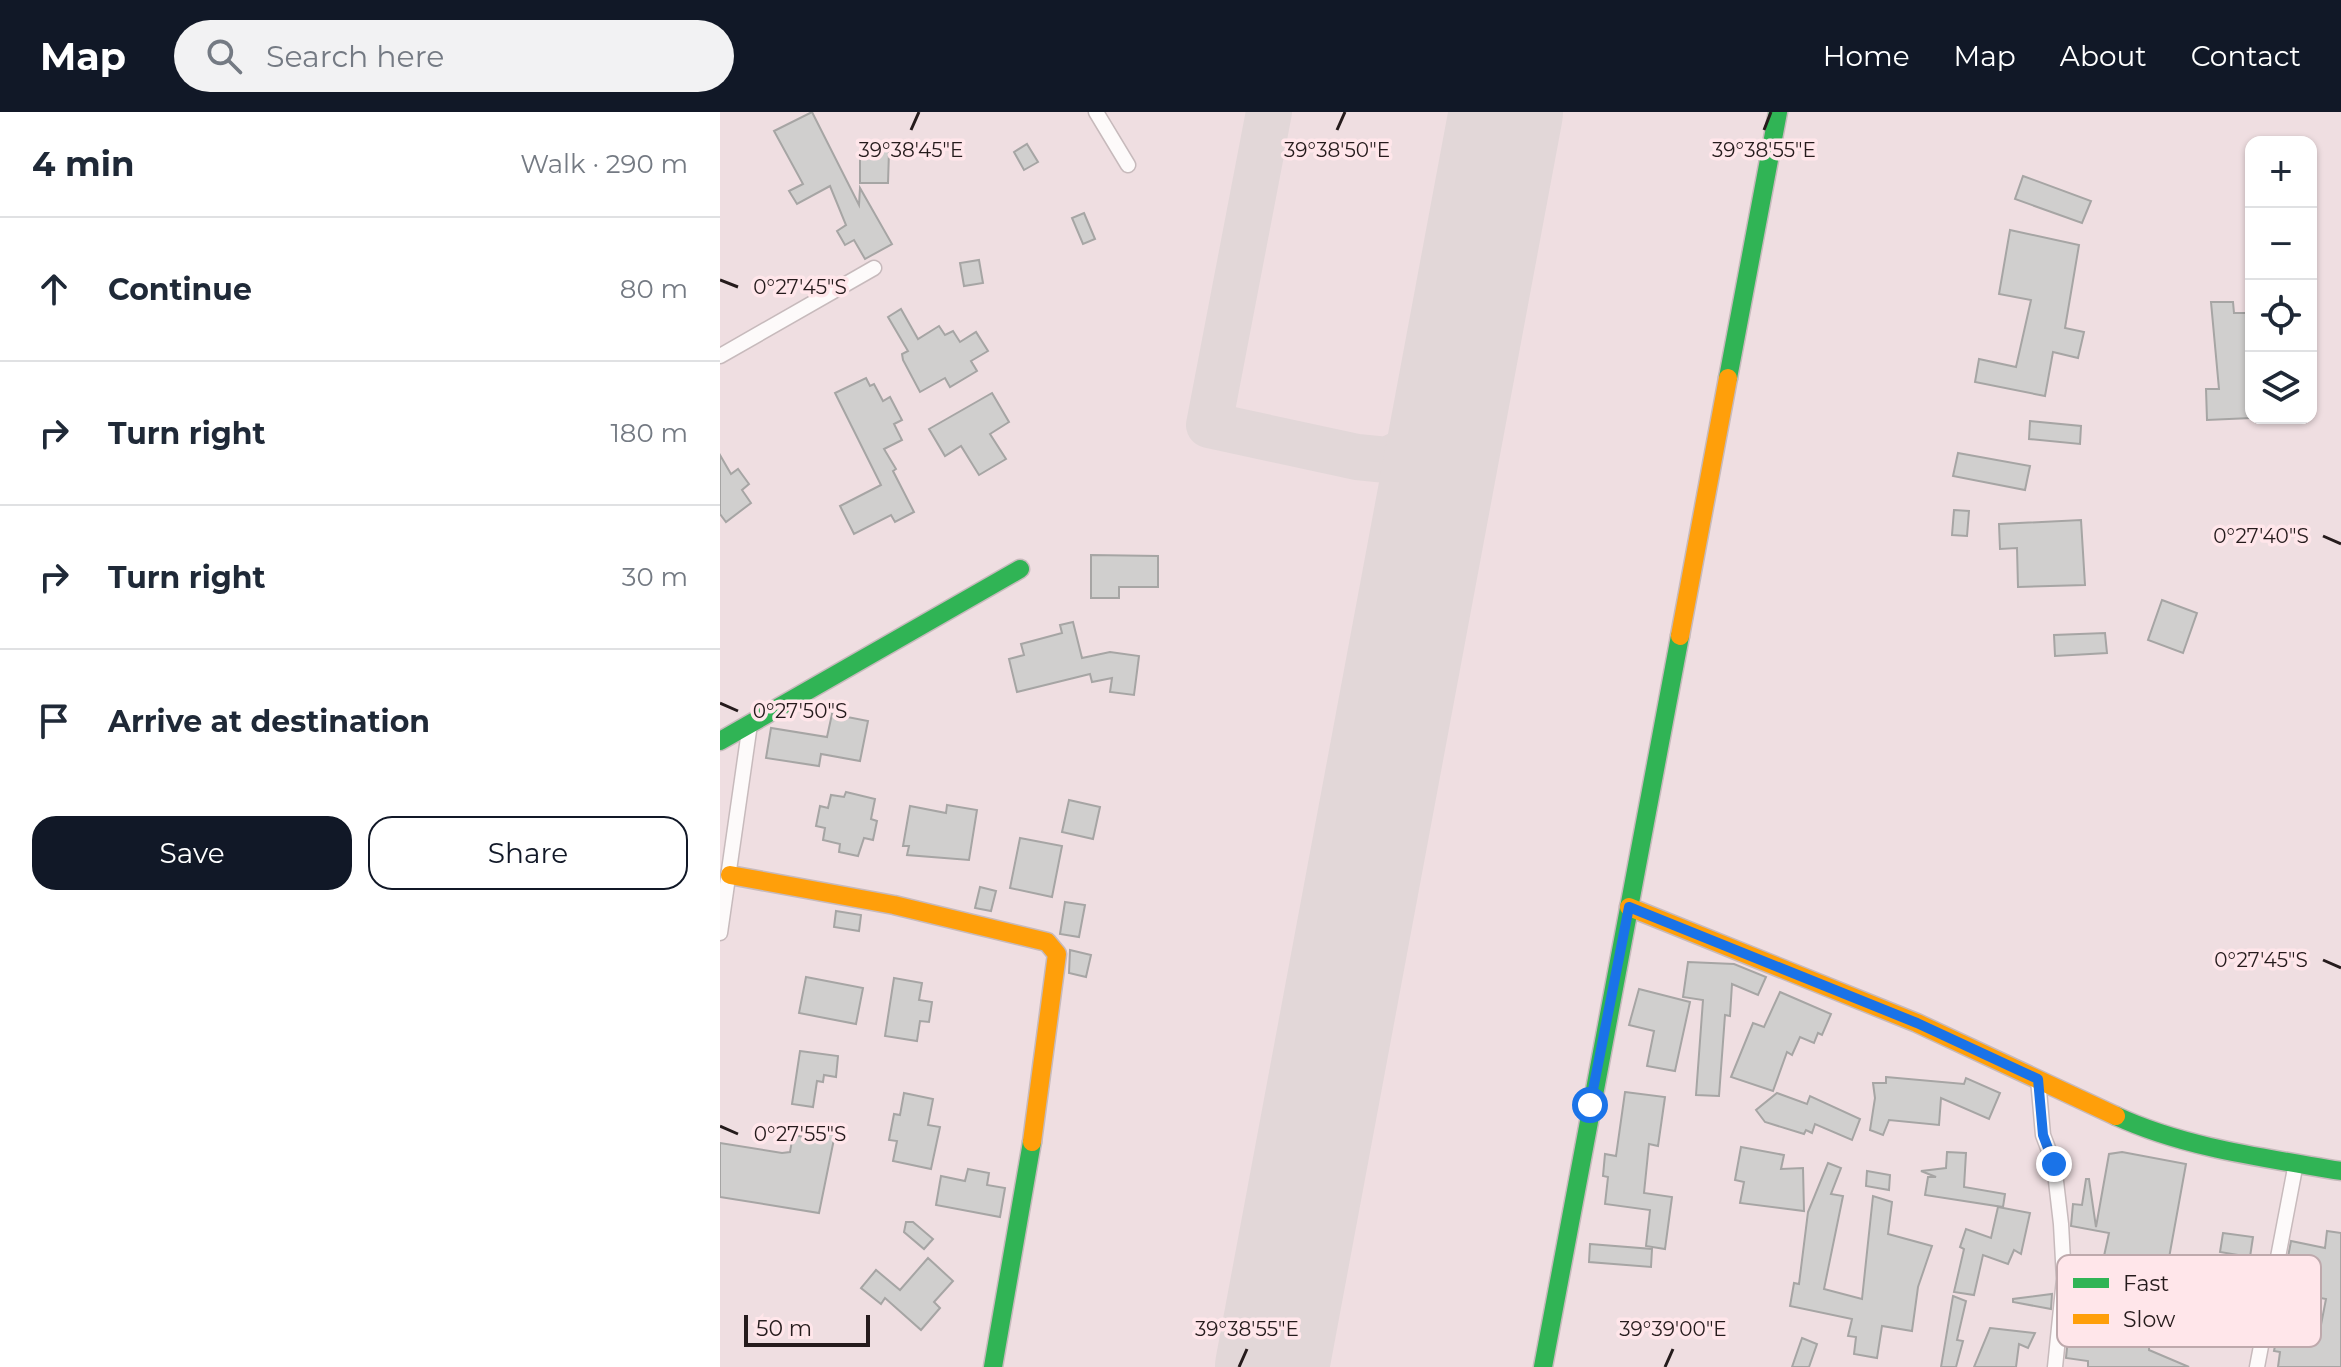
<!DOCTYPE html>
<meta charset="utf-8">
<style>
body{margin:0;font-family:Montserrat,sans-serif;background:#f2f2f3;color:#1f2937}
.controls{position:absolute;right:24px;top:24px;display:grid;overflow:hidden;border-radius:16px;box-shadow:0 2px 6px #0004}
.controls button{width:72px;height:72px;display:grid;place-items:center;padding:0;border:0;border-bottom:2px solid #e0e1e3;background:#fff;color:#1f2937;font:40px sans-serif}
.scale{position:absolute;left:24px;bottom:20px;width:126px;box-sizing:border-box;padding-left:8px;border:4px solid #251b1c;border-top:0;font-size:22px;line-height:28px;white-space:nowrap;color:#251b1c;-webkit-text-stroke:6px #ffe6ea;paint-order:stroke}
.stop{position:absolute;width:24px;height:24px;margin:-18px;border:6px solid #1a73e8;border-radius:50%;background:#fff}
.stop.end{background:#1a73e8;border-color:#fff;box-shadow:0 2px 8px #0008}
.list{margin:0;padding:0;list-style:none}
h2{display:flex;justify-content:space-between;align-items:center;height:104px;margin:0;padding:0 32px;font-size:34px}
h2 small{font-size:26px;font-weight:400;color:#747a83}
.list li{display:grid;grid-template-columns:52px 1fr auto;gap:24px;align-items:center;box-sizing:border-box;height:144px;padding:0 32px;border-top:2px solid #e0e1e3}
.list b{display:block;font-size:30px;white-space:nowrap}
.list em{font-size:26px;font-style:normal;color:#747a83}
.actions{display:flex;gap:16px;padding:24px 32px}
.actions a{flex:1;padding:18px 0;border:2px solid #111827;border-radius:24px;text-align:center;font-size:28px;color:#111827}
.actions .main{background:#111827;color:#fff}
.icon{flex:none;width:44px;height:44px;fill:none;stroke:currentColor;stroke-width:2;stroke-linecap:round;stroke-linejoin:round}
.map{position:relative;flex:none;width:1621px;height:1255px;overflow:hidden}
header{display:flex;align-items:center;gap:48px;box-sizing:border-box;height:112px;padding:0 40px;background:#111827;color:#fff}
header strong{font-size:38px}
nav{display:flex;gap:44px;margin-inline-start:auto;font-size:28px}
.search{width:560px;height:72px;background:#f2f2f3;display:flex;align-items:center;gap:20px;box-sizing:border-box;padding:0 28px;border-radius:44px;color:#747a83;font-size:30px}
main{display:flex}
aside{flex:1;background:#fff}
.map>svg:first-child{display:block}
.lines{fill:none;stroke-linecap:round;stroke-linejoin:round}
.taxiway{stroke:#e2d7d8;stroke-width:46}
.runway{stroke:#e2d7d8;stroke-width:114}
.building{fill:#d0cfce;stroke:#a6a5a4;stroke-width:2}
.street-casing{stroke:#c7babc;stroke-width:17}
.fast-casing{stroke:#c7babc;stroke-width:21}
.slow-casing{stroke:#c7babc;stroke-width:21}
.street{stroke:#fdfafa;stroke-width:14}
.fast{stroke:#30b455;stroke-width:18}
.slow{stroke:#ff9f0a;stroke-width:18}
.route{stroke:#1a73e8;stroke-width:10}
.ticks{fill:none;stroke:#251b1c;stroke-width:3}
.key{fill:#ffe6ea;stroke:#bea9ac;stroke-width:2}
.key-label{font-size:22px;fill:#251b1c}
.ticks-label{font-size:20px;text-anchor:middle;fill:#251b1c;stroke:#ffe6ea;stroke-width:7;stroke-linejoin:round;paint-order:stroke}
</style>
<header>
<strong>Map</strong>
<div class="search"><svg class="icon" aria-label="search" viewBox="0 0 24 24"><circle cx="10" cy="10" r="6"/><path d="M15 15l6 6"/></svg>Search here</div>
<nav><a>Home</a><a>Map</a><a>About</a><a>Contact</a></nav>
</header>
<main>
<aside>
<h2>4 min<small>Walk · 290 m</small></h2>
<ul class="list">
<li><svg class="icon" aria-label="ahead" viewBox="0 0 24 24"><path d="M12 20V5M6 11l6-6 6 6"/></svg><div><b>Continue</b></div><em>80 m</em></li>
<li><svg class="icon" aria-label="right" viewBox="0 0 24 24"><path d="M7 20v-9h11M14 6l5 5-5 5"/></svg><div><b>Turn right</b></div><em>180 m</em></li>
<li><svg class="icon" aria-label="right" viewBox="0 0 24 24"><path d="M7 20v-9h11M14 6l5 5-5 5"/></svg><div><b>Turn right</b></div><em>30 m</em></li>
<li><svg class="icon" aria-label="arrive" viewBox="0 0 24 24"><path d="M6 21V4h12l-3 4 3 4H6"/></svg><div><b>Arrive at destination</b></div></li>
</ul>
<div class="actions"><a class="main">Save</a><a>Share</a></div>
</aside>
<div class="map">
<svg width="1621" height="1255" viewBox="0 0 1621 1255">
<rect width="100%" height="100%" fill="#efdee1"/>
<g class="lines">
<polyline class="taxiway" points="549,0 489,313 637,345 667,348 702,331"/>
<polyline class="runway" points="552,1255 786,0"/>
</g>
<g class="building">
<polygon points="92,0 139,93 140,76 172,132 145,147 134,128 125,133 117,119 126,113 110,74 77,92 69,79 83,72 54,19"/>
<polygon points="307,32 318,50 304,58 294,40"/>
<polygon points="140,39 169,39 168,71 140,71"/>
<polygon points="1303,64 1371,89 1362,111 1295,87"/>
<polygon points="364,101 375,127 363,132 352,106"/>
<polygon points="1290,118 1359,133 1345,216 1364,220 1358,246 1333,240 1325,284 1255,270 1259,247 1296,255 1311,188 1279,182"/>
<polygon points="259,148 263,171 244,174 240,151"/>
<polygon points="1491,190 1513,190 1514,201 1531,201 1531,306 1487,308 1486,277 1499,277"/>
<polygon points="181,197 198,227 219,214 225,223 233,219 240,230 256,220 268,239 251,249 257,259 230,275 225,266 200,280 183,248 182,242 188,239 168,205"/>
<polygon points="146,266 150,274 154,272 163,289 170,285 182,308 174,312 182,328 164,337 176,357 173,359 194,400 175,410 171,403 134,422 120,394 161,373 115,281"/>
<polygon points="272,281 289,310 270,322 286,347 259,363 241,334 225,344 209,317"/>
<polygon points="1310,309 1361,314 1360,332 1309,327"/>
<polygon points="1238,341 1310,354 1305,378 1233,364"/>
<polygon points="0,343 11,362 18,357 29,372 22,378 31,391 6,410 0,402"/>
<polygon points="1234,398 1249,399 1247,424 1232,423"/>
<polygon points="1361,408 1365,473 1298,475 1297,436 1280,437 1279,412"/>
<polygon points="371,443 438,444 438,475 399,475 399,486 371,486"/>
<polygon points="1442,488 1477,501 1463,541 1428,528"/>
<polygon points="353,510 362,546 390,540 419,544 414,583 390,580 392,566 372,570 370,562 297,580 289,547 304,543 301,532 342,521 340,513"/>
<polygon points="1385,521 1387,541 1335,544 1334,523"/>
<polygon points="112,602 148,609 140,649 101,642 99,654 46,646 51,616 107,625"/>
<polygon points="126,680 155,687 151,707 157,709 153,728 144,726 138,744 119,740 120,732 103,728 105,716 96,714 100,694 108,696 111,683 124,685"/>
<polygon points="349,688 380,695 373,727 342,720"/>
<polygon points="227,693 257,698 249,748 187,743 189,734 183,734 190,694 226,701"/>
<polygon points="300,726 342,734 332,785 290,776"/>
<polygon points="260,775 276,779 271,799 255,796"/>
<polygon points="345,790 365,793 359,825 340,822"/>
<polygon points="116,799 141,803 139,819 114,815"/>
<polygon points="350,838 371,843 366,865 349,861"/>
<polygon points="968,850 1014,852 1046,865 1038,883 1012,872 1010,904 1005,903 999,984 976,983 983,888 963,885"/>
<polygon points="86,865 143,876 136,912 79,901"/>
<polygon points="174,866 202,871 199,888 212,890 209,910 200,909 197,929 165,924"/>
<polygon points="919,877 970,890 955,959 927,954 934,919 909,913"/>
<polygon points="1060,880 1111,902 1102,923 1098,921 1094,931 1080,925 1072,943 1067,940 1053,979 1011,965 1033,911 1044,915"/>
<polygon points="80,939 118,944 116,965 104,963 103,970 97,969 93,995 72,992"/>
<polygon points="1166,965 1244,972 1246,966 1280,981 1269,1007 1221,986 1219,1013 1169,1008 1163,1023 1150,1018 1155,986 1153,971 1166,971"/>
<polygon points="905,980 945,985 938,1034 929,1032 924,1081 952,1085 945,1137 926,1134 930,1098 885,1092 888,1065 883,1064 885,1042 896,1044"/>
<polygon points="184,981 213,987 208,1013 220,1015 211,1057 173,1049 177,1029 169,1028 174,1002 180,1003"/>
<polygon points="1057,981 1087,992 1090,984 1140,1007 1132,1028 1095,1012 1092,1021 1086,1018 1084,1022 1045,1010 1036,998"/>
<polygon points="101,1020 115,1022 99,1101 0,1085 0,1031 62,1041 70,1040 73,1023 99,1028"/>
<polygon points="1021,1035 1064,1043 1061,1057 1083,1056 1084,1099 1020,1091 1024,1070 1015,1068"/>
<polygon points="1227,1040 1246,1041 1244,1075 1285,1082 1283,1095 1205,1083 1208,1065 1216,1065 1201,1059 1226,1056"/>
<polygon points="1402,1040 1466,1052 1445,1168 1423,1164 1425,1152 1384,1144 1389,1121 1351,1114 1353,1092 1362,1093 1366,1067 1369,1067 1376,1115 1389,1042"/>
<polygon points="1108,1051 1121,1056 1111,1082 1123,1084 1104,1177 1142,1187 1153,1084 1172,1090 1168,1122 1212,1134 1198,1175 1192,1219 1162,1214 1157,1246 1134,1242 1136,1225 1128,1224 1132,1207 1070,1194 1074,1171 1079,1172 1088,1100"/>
<polygon points="248,1057 269,1061 267,1073 285,1076 280,1105 216,1093 221,1064 245,1069"/>
<polygon points="1147,1059 1170,1063 1169,1078 1146,1074"/>
<polygon points="1278,1095 1310,1101 1301,1142 1294,1138 1288,1152 1263,1143 1254,1183 1234,1180 1244,1137 1240,1135 1246,1117 1271,1126"/>
<polygon points="186,1110 193,1110 213,1127 204,1137 184,1120"/>
<polygon points="1607,1119 1621,1121 1621,1255 1558,1255 1560,1240 1554,1239 1559,1214 1593,1220 1594,1212 1601,1213 1606,1187 1590,1184 1595,1151 1568,1145 1571,1129 1605,1136"/>
<polygon points="1503,1121 1533,1125 1530,1145 1500,1140"/>
<polygon points="870,1132 932,1137 931,1155 869,1150"/>
<polygon points="208,1146 233,1169 214,1190 220,1196 201,1218 165,1186 161,1192 141,1176 156,1158 180,1178"/>
<polygon points="1332,1182 1331,1197 1293,1190 1293,1187"/>
<polygon points="1233,1184 1246,1189 1237,1228 1243,1229 1236,1255 1221,1255"/>
<polygon points="1369,1201 1429,1218 1429,1238 1469,1255 1368,1255 1368,1249 1346,1246 1348,1226 1361,1227"/>
<polygon points="1270,1216 1315,1221 1308,1236 1299,1232 1296,1255 1254,1255"/>
<polygon points="1082,1226 1097,1232 1089,1255 1072,1255"/>
</g>
<g class="lines">
<defs>
<g id="street">
<polyline points="376,0 408,53"/>
<polyline points="0,244 154,156"/>
<polyline points="0,821 30,612"/>
<polyline points="1318,967 1323,1023 1334,1052 1341,1112 1344,1167 1335,1255"/>
<polyline points="1537,1255 1576,1051"/>
</g>
<g id="fast">
<polyline points="1008,266 1058,0"/>
<polyline points="0,629 300,457"/>
<path d="M1396,1004c69,32 150,42 225,55"/>
<polyline points="273,1255 312,1030"/>
<polyline points="823,1255 960,524"/>
</g>
<g id="slow">
<polyline points="960,524 1008,266"/>
<polyline points="10,763 174,793 327,830 337,842 312,1030"/>
<polyline points="909,795 1197,911 1396,1004"/>
</g>
</defs>
<use href="#street" class="street-casing"/>
<use href="#fast" class="fast-casing"/>
<use href="#slow" class="slow-casing"/>
<use href="#street" class="street"/>
<use href="#fast" class="fast"/>
<use href="#slow" class="slow"/>
</g>
<g class="lines">
<polyline class="route" points="870,993 909,795 1197,911 1318,967 1323,1023 1334,1052"/>
</g>
<path class="ticks" d="M191,18l8,-18M617,18l8,-18M1044,18l7,-18M0,168l18,7M1603,424l18,8M0,591l18,8M1603,848l18,8M0,1014l18,8M519,1255l8,-18M945,1255l8,-18"/>
<rect x="1337" y="1143" width="264" height="92" rx="12" class="key"/>
<rect x="1353" y="1166" width="36" height="10" fill="#30b455"/>
<rect x="1353" y="1202" width="36" height="10" fill="#ff9f0a"/>
<g class="key-label">
<text x="1403" y="1179">Fast</text>
<text x="1403" y="1215">Slow</text>
</g>
<g class="ticks-label">
<text x="191" y="45">39°38'45"E</text>
<text x="617" y="45">39°38'50"E</text>
<text x="1044" y="45">39°38'55"E</text>
<text x="80" y="182">0°27'45"S</text>
<text x="1541" y="431">0°27'40"S</text>
<text x="80" y="606">0°27'50"S</text>
<text x="1541" y="855">0°27'45"S</text>
<text x="80" y="1029">0°27'55"S</text>
<text x="527" y="1224">39°38'55"E</text>
<text x="953" y="1224">39°39'00"E</text>
</g>
</svg>
<div class="controls">
<button>+</button>
<button>−</button>
<button><svg class="icon" aria-label="locate" viewBox="0 0 24 24"><circle cx="12" cy="12" r="6"/><path d="M12 2v4M12 18v4M2 12h4M18 12h4"/></svg></button>
<button><svg class="icon" aria-label="layers" viewBox="0 0 24 24"><path d="M12 4l9 5-9 5-9-5zM3 14l9 5 9-5"/></svg></button>
</div>
<div class="scale">50 m</div>
<div class="stop" style="left:870px;top:993px"></div>
<div class="stop end" style="left:1334px;top:1052px"></div>
</div>
</main>
